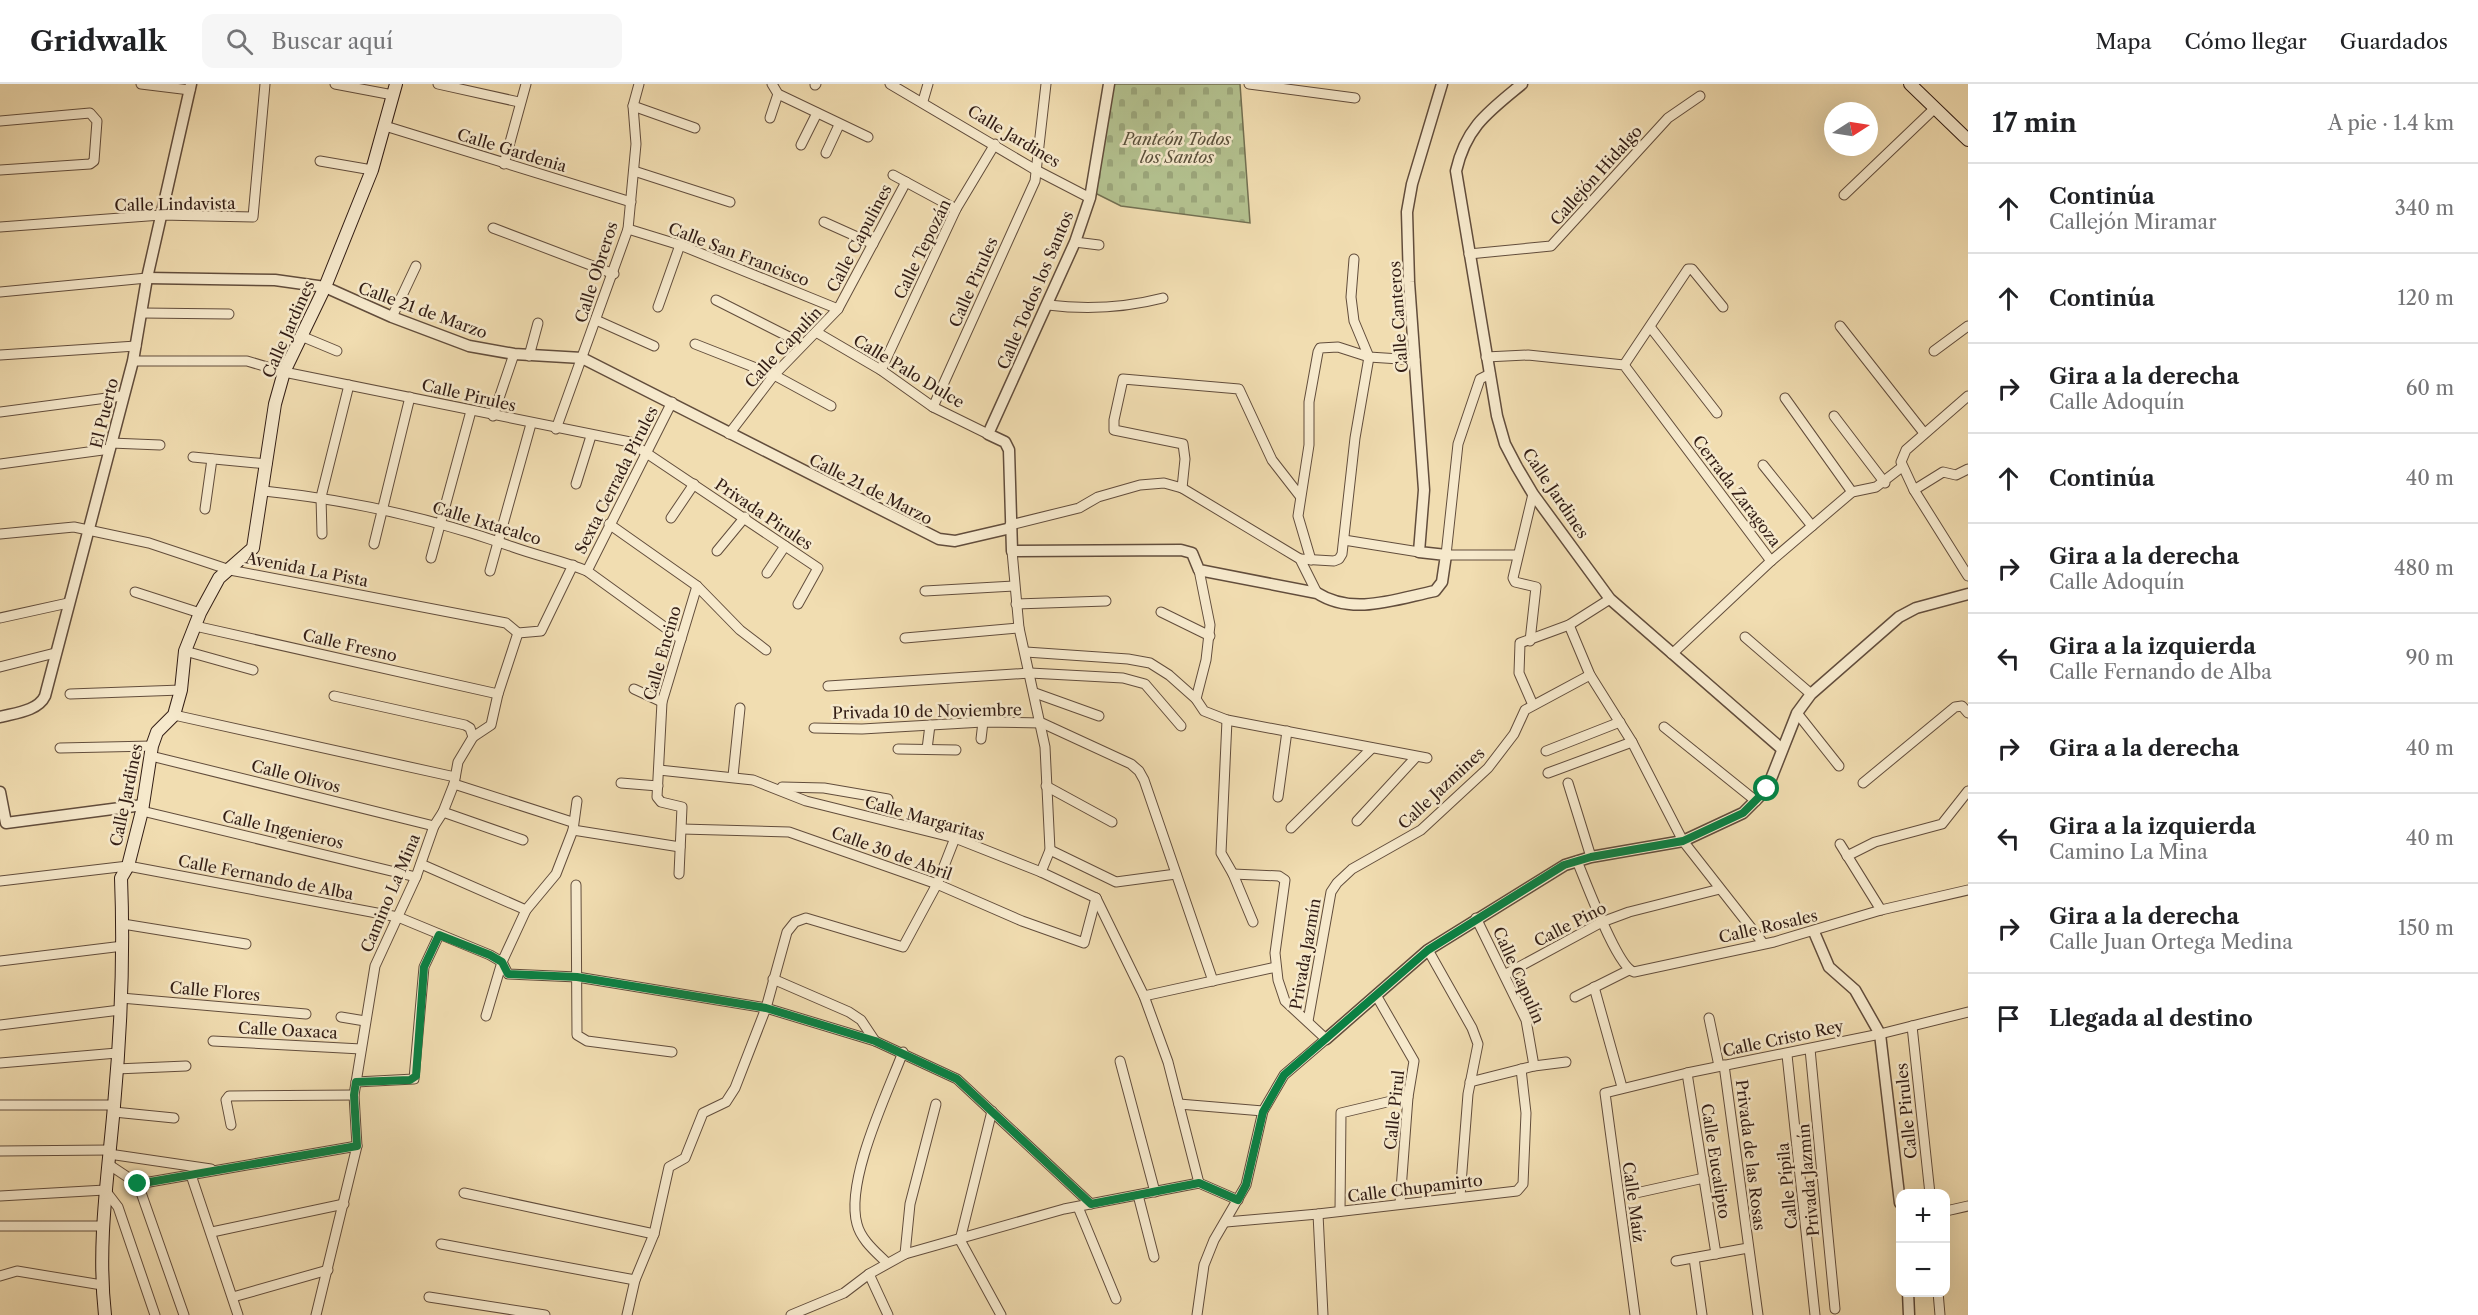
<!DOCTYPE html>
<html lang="es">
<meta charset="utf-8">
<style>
body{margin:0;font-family:"Libre Caslon Text",serif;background:#f6f6f6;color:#202124}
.controls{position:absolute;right:18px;bottom:18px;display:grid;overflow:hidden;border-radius:12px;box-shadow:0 6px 24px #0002}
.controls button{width:54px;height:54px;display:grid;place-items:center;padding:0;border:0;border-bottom:2px solid #e0e0e0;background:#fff;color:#202124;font:30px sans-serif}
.compass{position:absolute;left:1824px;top:18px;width:54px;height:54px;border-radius:50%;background:#fff;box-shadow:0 6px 24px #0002;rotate:78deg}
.stop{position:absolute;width:18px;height:18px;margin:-14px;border:4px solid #0b8043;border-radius:50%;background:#fff}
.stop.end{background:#0b8043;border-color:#fff;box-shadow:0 2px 6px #0008}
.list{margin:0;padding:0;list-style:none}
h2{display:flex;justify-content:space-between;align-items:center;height:78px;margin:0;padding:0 24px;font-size:26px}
h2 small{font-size:20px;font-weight:400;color:#757577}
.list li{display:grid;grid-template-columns:39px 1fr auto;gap:18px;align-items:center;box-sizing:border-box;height:90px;padding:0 24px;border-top:2px solid #e0e0e0}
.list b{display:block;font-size:22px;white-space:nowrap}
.list p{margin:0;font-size:20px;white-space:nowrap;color:#757577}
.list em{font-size:20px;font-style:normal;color:#757577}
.icon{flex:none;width:33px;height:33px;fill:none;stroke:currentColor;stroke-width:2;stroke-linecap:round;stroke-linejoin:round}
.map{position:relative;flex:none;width:1968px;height:1231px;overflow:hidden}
header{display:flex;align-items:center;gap:36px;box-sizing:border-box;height:84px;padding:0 30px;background:#fff;border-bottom:2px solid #e0e0e0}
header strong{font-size:28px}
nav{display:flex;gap:33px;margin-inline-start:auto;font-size:21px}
.search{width:420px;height:54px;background:#f6f6f6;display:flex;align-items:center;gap:15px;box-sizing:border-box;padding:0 21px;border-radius:12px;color:#757577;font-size:22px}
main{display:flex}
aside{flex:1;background:#fff}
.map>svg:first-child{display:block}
.cemetery{fill:url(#cemetery-stones);stroke:#737052;stroke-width:1.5}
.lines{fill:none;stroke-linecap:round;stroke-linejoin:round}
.minor-casing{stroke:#624d3c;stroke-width:11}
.tertiary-casing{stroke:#624d3c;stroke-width:13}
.secondary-casing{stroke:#321d15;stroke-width:14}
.minor{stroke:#f6e9cc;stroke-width:9}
.tertiary{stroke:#f6e9cc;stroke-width:10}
.secondary{stroke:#f6e9cc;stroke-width:12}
.route{stroke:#0b8043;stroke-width:8}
.labels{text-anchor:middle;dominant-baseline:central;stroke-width:5;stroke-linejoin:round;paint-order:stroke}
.street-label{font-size:16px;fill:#321d15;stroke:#f6e9cc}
.park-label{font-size:16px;font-style:italic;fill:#594f3a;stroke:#f6e9cc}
</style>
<header>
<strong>Gridwalk</strong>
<div class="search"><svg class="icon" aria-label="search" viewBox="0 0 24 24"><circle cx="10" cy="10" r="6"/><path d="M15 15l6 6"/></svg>Buscar aquí</div>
<nav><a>Mapa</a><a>Cómo llegar</a><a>Guardados</a></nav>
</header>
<main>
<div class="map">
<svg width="1968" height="1231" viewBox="0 0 1968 1231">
<defs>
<pattern id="cemetery-stones" width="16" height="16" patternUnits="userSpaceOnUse" patternTransform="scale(1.5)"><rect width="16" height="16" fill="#b4c290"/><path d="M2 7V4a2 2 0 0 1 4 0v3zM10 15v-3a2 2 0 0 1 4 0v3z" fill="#9ba67b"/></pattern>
</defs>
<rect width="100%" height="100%" fill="#f1ddb1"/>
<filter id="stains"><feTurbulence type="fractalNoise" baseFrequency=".00333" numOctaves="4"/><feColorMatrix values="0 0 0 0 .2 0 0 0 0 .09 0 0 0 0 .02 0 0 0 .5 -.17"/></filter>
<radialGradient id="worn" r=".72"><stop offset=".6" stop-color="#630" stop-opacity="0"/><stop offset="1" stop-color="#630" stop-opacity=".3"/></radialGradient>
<polygon class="cemetery" points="1111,0 1240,0 1250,139 1121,122 1093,108"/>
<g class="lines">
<defs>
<g id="minor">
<polyline points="141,0 190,6"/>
<polyline points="335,0 393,11"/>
<polyline points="438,0 519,18"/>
<polyline points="772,0 778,10 868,53"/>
<polyline points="890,0 1034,85 1090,114"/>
<polyline points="1249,0 1355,14"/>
<polyline points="815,1 816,0"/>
<polyline points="923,17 928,0"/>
<polyline points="633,22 695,44"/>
<polyline points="770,34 778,10"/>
<polyline points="0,37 90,29 97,37 94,77 90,80 0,86"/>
<polyline points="385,42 631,118"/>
<polyline points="801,61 817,29"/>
<polyline points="826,69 839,41"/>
<polyline points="320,77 372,86"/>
<polyline points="504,80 526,0"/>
<polyline points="634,87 730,118"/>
<polyline points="893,91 956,125"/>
<polyline points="1844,111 1935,24"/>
<polyline points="824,138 873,160"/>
<polyline points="0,143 161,131 253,133 265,0"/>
<polyline points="493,144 614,190"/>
<polyline points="628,145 680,161 838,225"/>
<polyline points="1075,158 1099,161"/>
<polyline points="1469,170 1551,162 1668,34 1700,12"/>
<polyline points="0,208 147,194"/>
<polyline points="716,216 803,260"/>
<path d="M1048,221c40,5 76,3 115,-7"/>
<polyline points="658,223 680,161"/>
<polyline points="143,229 229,230"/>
<polyline points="392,233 416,182"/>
<polyline points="596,236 654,262"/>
<polyline points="1840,242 1924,349"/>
<polyline points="1651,244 1717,329"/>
<polyline points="816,248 881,286 933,323 988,350"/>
<polyline points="301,252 337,267"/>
<polyline points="695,260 774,291 831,322"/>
<polyline points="1934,267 1968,242"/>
<polyline points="0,271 136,262"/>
<polyline points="529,272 538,239"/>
<polyline points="1486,273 1528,271 1624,281 1771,477"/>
<polyline points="133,277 247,277 284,288 630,358 818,484 798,520"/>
<polyline points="1624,281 1688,185 1692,185 1723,223"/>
<polyline points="881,286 956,125 995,60"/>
<polyline points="1490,290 1480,295 1458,360 1446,471 1517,471"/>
<polyline points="1968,312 1906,366 1901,378 1914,406 1968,492"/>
<polyline points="1785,314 1852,408"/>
<polyline points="933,323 1035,97 1046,0"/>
<polyline points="0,328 122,312"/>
<polyline points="493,332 514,270"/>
<polyline points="1834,332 1885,399"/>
<polyline points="556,345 628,145 636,60 633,22 639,0"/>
<polyline points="729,350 774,291 838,225 906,98"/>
<polyline points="111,359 160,361"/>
<polyline points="193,373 267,380"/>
<polyline points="0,380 110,365"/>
<polyline points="1763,381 1812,442"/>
<polyline points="576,400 591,352"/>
<polyline points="1182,404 1185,375 1183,360 1114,346 1114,336 1123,295 1239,305 1272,376 1300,412"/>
<polyline points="1914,406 1943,388 1956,391 1968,385"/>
<path d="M264,407c86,9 168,27 249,56 25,9 50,14 74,24l94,68"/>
<polyline points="205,425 212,375"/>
<polyline points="671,434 694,400"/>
<polyline points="609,440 697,502 740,546 766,566"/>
<polyline points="1010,441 1079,424 1098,413 1140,401 1164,399 1182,404 1300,475 1317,509"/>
<polyline points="0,450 74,443 149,459 230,486 506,539 518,549 541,547 573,481"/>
<polyline points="322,450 321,413 349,301"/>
<polyline points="1344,456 1419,468"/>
<polyline points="374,460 410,313"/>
<polyline points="717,467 745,433"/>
<polyline points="1012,467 1019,544 1045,663 1050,766 1041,788"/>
<polyline points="431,474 471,327"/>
<polyline points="1300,475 1334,477 1339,475 1342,470 1355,354 1369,273 1354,237 1351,213 1354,175"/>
<polyline points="1311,476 1298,432 1309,361 1309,318 1318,268 1320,264 1338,263 1369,273 1415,276"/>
<polyline points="490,487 531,340"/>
<polyline points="587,487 672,318"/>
<polyline points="767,489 785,462"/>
<polyline points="925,507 1014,502"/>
<polyline points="135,508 200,529"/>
<polyline points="1016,520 1106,517"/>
<polyline points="1161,528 1210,552"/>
<polyline points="0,534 68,519"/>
<polyline points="1569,541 1590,591 1632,658 1683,757 1763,859"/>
<polyline points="195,542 498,610"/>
<polyline points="1745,553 1811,610"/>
<polyline points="905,554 1019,544"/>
<polyline points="1530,557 1536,503 1515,498 1513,494 1533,410"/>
<polyline points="185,567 253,586"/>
<polyline points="1026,568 1128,575 1150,579 1169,591 1196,615 1204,627 1227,636 1427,674"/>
<polyline points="1672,570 1771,477 1852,408 1876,403 1902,383"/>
<polyline points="0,583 55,569"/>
<polyline points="828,602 1030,589 1123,594 1145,600 1181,642"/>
<polyline points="634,605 662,618"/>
<polyline points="1035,609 1099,632"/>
<polyline points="70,610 181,606"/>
<polyline points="1196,615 1206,576 1210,541 1199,486"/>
<polyline points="1533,621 1519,589 1520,559 1569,541 1610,515"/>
<polyline points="1797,629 1839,682"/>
<polyline points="174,631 455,693"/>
<polyline points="1227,636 1221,769 1233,790 1253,838"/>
<polyline points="1664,643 1756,717"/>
<polyline points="814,644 862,645 983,638 1042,639 1131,680 1139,687 1144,696 1213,897"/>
<polyline points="473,653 491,641 498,610 518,549"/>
<polyline points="981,655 983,638"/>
<polyline points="60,664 152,662"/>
<polyline points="898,665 956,666"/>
<polyline points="927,665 930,641"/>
<polyline points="1546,667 1620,638"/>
<polyline points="151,672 434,742"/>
<polyline points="659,686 753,696 806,717 955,754 1041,788 1096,814"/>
<polyline points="1548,689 1632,658"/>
<polyline points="733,692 740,624"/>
<polyline points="621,699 658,702"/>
<polyline points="1568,699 1591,773"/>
<polyline points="1863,699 1955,623 1962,622 1968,629"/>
<polyline points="454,700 572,738"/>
<polyline points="1046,702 1112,738"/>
<polyline points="782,703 824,704 888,715"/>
<polyline points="1278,713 1287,647"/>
<polyline points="142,727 416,793"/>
<polyline points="443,728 523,756"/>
<polyline points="1357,737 1416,673"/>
<polyline points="1291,744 1372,664"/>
<polyline points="682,745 789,748 937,800 1022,837 1084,859 1096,814"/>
<polyline points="573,746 680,763"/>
<polyline points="1840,760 1881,826"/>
<polyline points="1050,766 1116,798 1176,790"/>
<polyline points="1847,772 1875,758 1942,740 1968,707"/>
<path d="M1577,777c9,21 40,106 57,111l140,-30 107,-32 87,-20"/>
<polyline points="421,780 526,826"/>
<polyline points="679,790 682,723 661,718 657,713 662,618 697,502"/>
<polyline points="0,797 128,782 398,833 490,871 502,878 508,890 577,893 766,924 875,957 957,995 1091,1120"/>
<polyline points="576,801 577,951 587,957 672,968"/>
<polyline points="1096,814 1144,912 1168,978 1199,1099"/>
<polyline points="123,840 246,860"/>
<polyline points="1428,866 1472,944 1478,960 1468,1010 1460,1113"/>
<polyline points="0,877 123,862"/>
<polyline points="1506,890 1602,838 1629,828 1720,805"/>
<polyline points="773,895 849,928 861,936 875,957"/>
<polyline points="1594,903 1622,1003"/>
<polyline points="1376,911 1414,977 1408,1013 1400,1119"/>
<polyline points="1144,912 1276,883"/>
<polyline points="1575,913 1629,886"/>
<polyline points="121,914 306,930"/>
<polyline points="486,932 502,878 526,826 556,790 573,746 577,717"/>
<polyline points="341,933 365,937"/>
<polyline points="1709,934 1719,982"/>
<polyline points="1308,937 1331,808 1337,799 1352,785 1421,746 1488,684 1514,650 1525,626 1590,591"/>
<polyline points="0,941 120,926"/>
<polyline points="1912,942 1930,1110"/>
<polyline points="213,957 361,965"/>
<polyline points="1810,965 1835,1225"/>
<polyline points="1787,971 1815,1231"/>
<polyline points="1120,977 1155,1108"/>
<polyline points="0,979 117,969"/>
<polyline points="1724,981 1758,1231"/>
<polyline points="1534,982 1566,978"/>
<polyline points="116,985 186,982"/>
<polyline points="1687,989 1716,1170"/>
<polyline points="356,998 414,995 424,883 439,851"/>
<polyline points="1470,998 1534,982 1526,936 1476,834"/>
<polyline points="1179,1020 1263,1027"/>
<polyline points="0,1021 114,1021"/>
<polyline points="992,1027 960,1156 1001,1231"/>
<polyline points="114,1028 174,1034"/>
<polyline points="231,1041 226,1016 229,1012 354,1011"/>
<polyline points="0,1067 110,1066"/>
<polyline points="109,1070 211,1085"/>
<polyline points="108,1080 138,1100 357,1062"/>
<polyline points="191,1091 238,1231"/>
<polyline points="138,1100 184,1231"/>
<polyline points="464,1109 654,1150"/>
<polyline points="1636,1109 1704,1094"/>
<polyline points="1138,1111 1154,1173"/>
<polyline points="0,1112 105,1106 118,1123 155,1231"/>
<polyline points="1078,1123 1116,1215"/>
<polyline points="1340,1127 1341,1029 1408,1013"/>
<polyline points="1946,1127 1968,1122"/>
<polyline points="1318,1130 1323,1231"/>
<polyline points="1226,1138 1318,1130 1517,1107 1523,1100 1526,1029 1521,985"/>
<polyline points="0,1142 101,1142"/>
<polyline points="212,1148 344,1120"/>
<polyline points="441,1160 635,1196"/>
<polyline points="905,1170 910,1120 936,1020"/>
<polyline points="1694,1174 1702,1231"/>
<polyline points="1676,1177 1748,1164"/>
<path d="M887,1179c-11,-11 -26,-23 -30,-39 -12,-43 30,-130 46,-172"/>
<polyline points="869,1190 888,1231"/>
<polyline points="0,1192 17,1187 102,1201"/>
<polyline points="1938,1208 1940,1231"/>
<polyline points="233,1213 328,1186"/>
<polyline points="429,1213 545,1231"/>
<polyline points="316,1231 357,1062 354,1011 375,882 416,793 434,742 443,728 454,700 458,678 473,653 470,644 465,641 334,612"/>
<polyline points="627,1231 635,1196 654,1150 669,1083 685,1074 703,1029 726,1018 735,1004 766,924 787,848 795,838 806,834 903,863 937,800 955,754"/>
<polyline points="791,1231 844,1209 869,1190 905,1170 1064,1125 1199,1099 1238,1116"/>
<polyline points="1197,1231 1204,1181 1214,1156 1246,1101 1263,1027 1284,991 1326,955 1285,917 1278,896 1275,869 1285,796 1279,792 1233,790"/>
<polyline points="1635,1231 1605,1009 1687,989 1880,950 1968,928"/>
</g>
<g id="tertiary">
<path d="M1109,0l-19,114 -15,44 -87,192 17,8 4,8 3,101 169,-1 11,3 7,17 118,23c36,23 79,6 118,-2l7,-9 4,-27 -27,-3 5,-62 -15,-208 -2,-70 5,-28 30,-100"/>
<path d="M1522,0c-34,28 -56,43 -66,87l41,245 8,28 12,23 16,27 77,105 172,150"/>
<polyline points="147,194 275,196 325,203 392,233 469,262 514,270 582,274 939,455 955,457 1011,444"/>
<path d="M0,633c15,-4 38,-6 45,-21l88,-335 14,-83 44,-194"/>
<polyline points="0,708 6,739 143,721"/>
<polyline points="1814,848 1829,883 1855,906 1880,950 1900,1119"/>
<polyline points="1326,955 1428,866 1565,781 1591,773 1683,757 1743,729 1767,705 1797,629 1811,610 1899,533 1916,524 1968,510"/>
<polyline points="1908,1208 1909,1231"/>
</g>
<g id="secondary">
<polyline points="1910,0 1968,56"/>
<path d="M105,1231c-8,-71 3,-139 9,-209 7,-76 10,-153 7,-228l7,-12 14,-55 10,-65 5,-14 17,-17 7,-25 4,-39 15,-38 19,-35 34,-30 22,-144 9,-32 41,-85 47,-117 24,-86"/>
</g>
</defs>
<use href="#minor" class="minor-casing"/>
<use href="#tertiary" class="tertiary-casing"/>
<use href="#secondary" class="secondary-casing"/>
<use href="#minor" class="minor"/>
<use href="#tertiary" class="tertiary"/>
<use href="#secondary" class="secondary"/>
</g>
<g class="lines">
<polyline class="route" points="138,1100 357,1062 354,1011 356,998 410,996 416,992 424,883 439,851 490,871 502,878 508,890 577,893 766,924 875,957 957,995 1091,1120 1199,1099 1238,1116 1246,1101 1263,1028 1284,991 1428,866 1564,781 1591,773 1683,757 1743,729 1767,705"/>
</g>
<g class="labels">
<g class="street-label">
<text transform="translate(1014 52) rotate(31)">Calle Jardines</text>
<text transform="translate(512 66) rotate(17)">Calle Gardenia</text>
<text transform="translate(1596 91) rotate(-48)">Callejón Hidalgo</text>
<text transform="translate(175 120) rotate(-1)">Calle Lindavista</text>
<text transform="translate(859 154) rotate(-62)">Calle Capulines</text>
<text transform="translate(922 165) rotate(-64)">Calle Tepozán</text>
<text transform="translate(739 170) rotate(21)">Calle San Francisco</text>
<text transform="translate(596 188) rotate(-72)">Calle Obreros</text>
<text transform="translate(973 198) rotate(-66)">Calle Pirules</text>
<text transform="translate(1035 206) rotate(-67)">Calle Todos los Santos</text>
<text transform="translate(423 226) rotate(20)">Calle 21 de Marzo</text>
<text transform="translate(1398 233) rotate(-94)">Calle Canteros</text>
<text transform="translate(288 245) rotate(-66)">Calle Jardines</text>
<text transform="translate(783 263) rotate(-47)">Calle Capulín</text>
<text transform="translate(909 287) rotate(31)">Calle Palo Dulce</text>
<text transform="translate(469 311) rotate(13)">Calle Pirules</text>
<text transform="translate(104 329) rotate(-76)">El Puerto</text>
<text transform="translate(616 396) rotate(-63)">Sexta Cerrada Pirules</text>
<text transform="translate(871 405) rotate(27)">Calle 21 de Marzo</text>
<text transform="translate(1737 407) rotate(53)">Cerrada Zaragoza</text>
<text transform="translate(1556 409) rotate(56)">Calle Jardines</text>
<text transform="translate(764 430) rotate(34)">Privada Pirules</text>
<text transform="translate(487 439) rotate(17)">Calle Ixtacalco</text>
<text transform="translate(307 485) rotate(11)">Avenida La Pista</text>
<text transform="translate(350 561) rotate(13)">Calle Fresno</text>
<text transform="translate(662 569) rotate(-74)">Calle Encino</text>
<text transform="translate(927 627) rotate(-1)">Privada 10 de Noviembre</text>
<text transform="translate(296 692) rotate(14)">Calle Olivos</text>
<text transform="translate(1441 704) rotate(-43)">Calle Jazmines</text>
<text transform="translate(126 711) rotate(-78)">Calle Jardines</text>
<text transform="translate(925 734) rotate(16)">Calle Margaritas</text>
<text transform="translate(283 745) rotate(13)">Calle Ingenieros</text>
<text transform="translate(892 769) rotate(20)">Calle 30 de Abril</text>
<text transform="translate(266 793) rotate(11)">Calle Fernando de Alba</text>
<text transform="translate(390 809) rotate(-67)">Camino La Mina</text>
<text transform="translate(1570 840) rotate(-27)">Calle Pino</text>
<text transform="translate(1768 842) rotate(-13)">Calle Rosales</text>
<text transform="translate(1305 870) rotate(-80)">Privada Jazmín</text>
<text transform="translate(1519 891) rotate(66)">Calle Capulín</text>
<text transform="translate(215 907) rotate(5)">Calle Flores</text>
<text transform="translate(288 946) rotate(3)">Calle Oaxaca</text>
<text transform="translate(1783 954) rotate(-12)">Calle Cristo Rey</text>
<text transform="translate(1394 1026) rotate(-84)">Calle Pirul</text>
<text transform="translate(1906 1027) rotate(-96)">Calle Pirules</text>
<text transform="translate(1751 1071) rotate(83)">Privada de las Rosas</text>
<text transform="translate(1716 1077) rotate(81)">Calle Eucalipto</text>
<text transform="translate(1808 1096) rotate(-95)">Privada Jazmín</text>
<text transform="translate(1787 1102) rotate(-96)">Calle Pípila</text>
<text transform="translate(1415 1104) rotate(-7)">Calle Chupamirto</text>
<text transform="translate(1634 1118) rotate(82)">Calle Maíz</text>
</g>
<g class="park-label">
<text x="1177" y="55">Panteón Todos<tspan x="1177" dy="18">los Santos</tspan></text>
</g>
</g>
<rect width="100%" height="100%" filter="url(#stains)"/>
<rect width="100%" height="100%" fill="url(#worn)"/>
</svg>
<div class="controls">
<button>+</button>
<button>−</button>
</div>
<svg class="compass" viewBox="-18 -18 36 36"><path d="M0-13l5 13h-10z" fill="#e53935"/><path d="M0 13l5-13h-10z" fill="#757577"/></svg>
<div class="stop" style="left:1767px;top:705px"></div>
<div class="stop end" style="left:138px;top:1100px"></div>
</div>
<aside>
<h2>17 min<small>A pie · 1.4 km</small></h2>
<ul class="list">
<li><svg class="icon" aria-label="ahead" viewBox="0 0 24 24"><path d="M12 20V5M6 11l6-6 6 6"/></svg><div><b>Continúa</b><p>Callejón Miramar</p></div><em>340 m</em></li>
<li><svg class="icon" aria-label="ahead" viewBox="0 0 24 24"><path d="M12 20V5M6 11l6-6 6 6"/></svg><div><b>Continúa</b></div><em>120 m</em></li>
<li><svg class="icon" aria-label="right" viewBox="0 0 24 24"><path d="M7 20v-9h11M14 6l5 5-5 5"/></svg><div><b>Gira a la derecha</b><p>Calle Adoquín</p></div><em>60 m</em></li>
<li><svg class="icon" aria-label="ahead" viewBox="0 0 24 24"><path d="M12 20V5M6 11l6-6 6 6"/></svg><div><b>Continúa</b></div><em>40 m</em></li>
<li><svg class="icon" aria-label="right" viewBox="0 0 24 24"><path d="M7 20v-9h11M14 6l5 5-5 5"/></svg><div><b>Gira a la derecha</b><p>Calle Adoquín</p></div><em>480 m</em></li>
<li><svg class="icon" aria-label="left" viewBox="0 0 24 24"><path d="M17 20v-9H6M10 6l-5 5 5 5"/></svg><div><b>Gira a la izquierda</b><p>Calle Fernando de Alba</p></div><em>90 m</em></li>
<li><svg class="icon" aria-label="right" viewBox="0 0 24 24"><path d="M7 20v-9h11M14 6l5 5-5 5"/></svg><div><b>Gira a la derecha</b></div><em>40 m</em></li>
<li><svg class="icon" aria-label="left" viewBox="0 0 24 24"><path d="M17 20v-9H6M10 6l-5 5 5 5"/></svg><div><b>Gira a la izquierda</b><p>Camino La Mina</p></div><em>40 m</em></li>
<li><svg class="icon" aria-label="right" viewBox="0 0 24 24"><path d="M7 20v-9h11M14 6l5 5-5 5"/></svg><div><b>Gira a la derecha</b><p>Calle Juan Ortega Medina</p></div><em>150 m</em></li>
<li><svg class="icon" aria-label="arrive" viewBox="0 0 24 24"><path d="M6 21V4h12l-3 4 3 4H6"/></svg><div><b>Llegada al destino</b></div></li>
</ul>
</aside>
</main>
